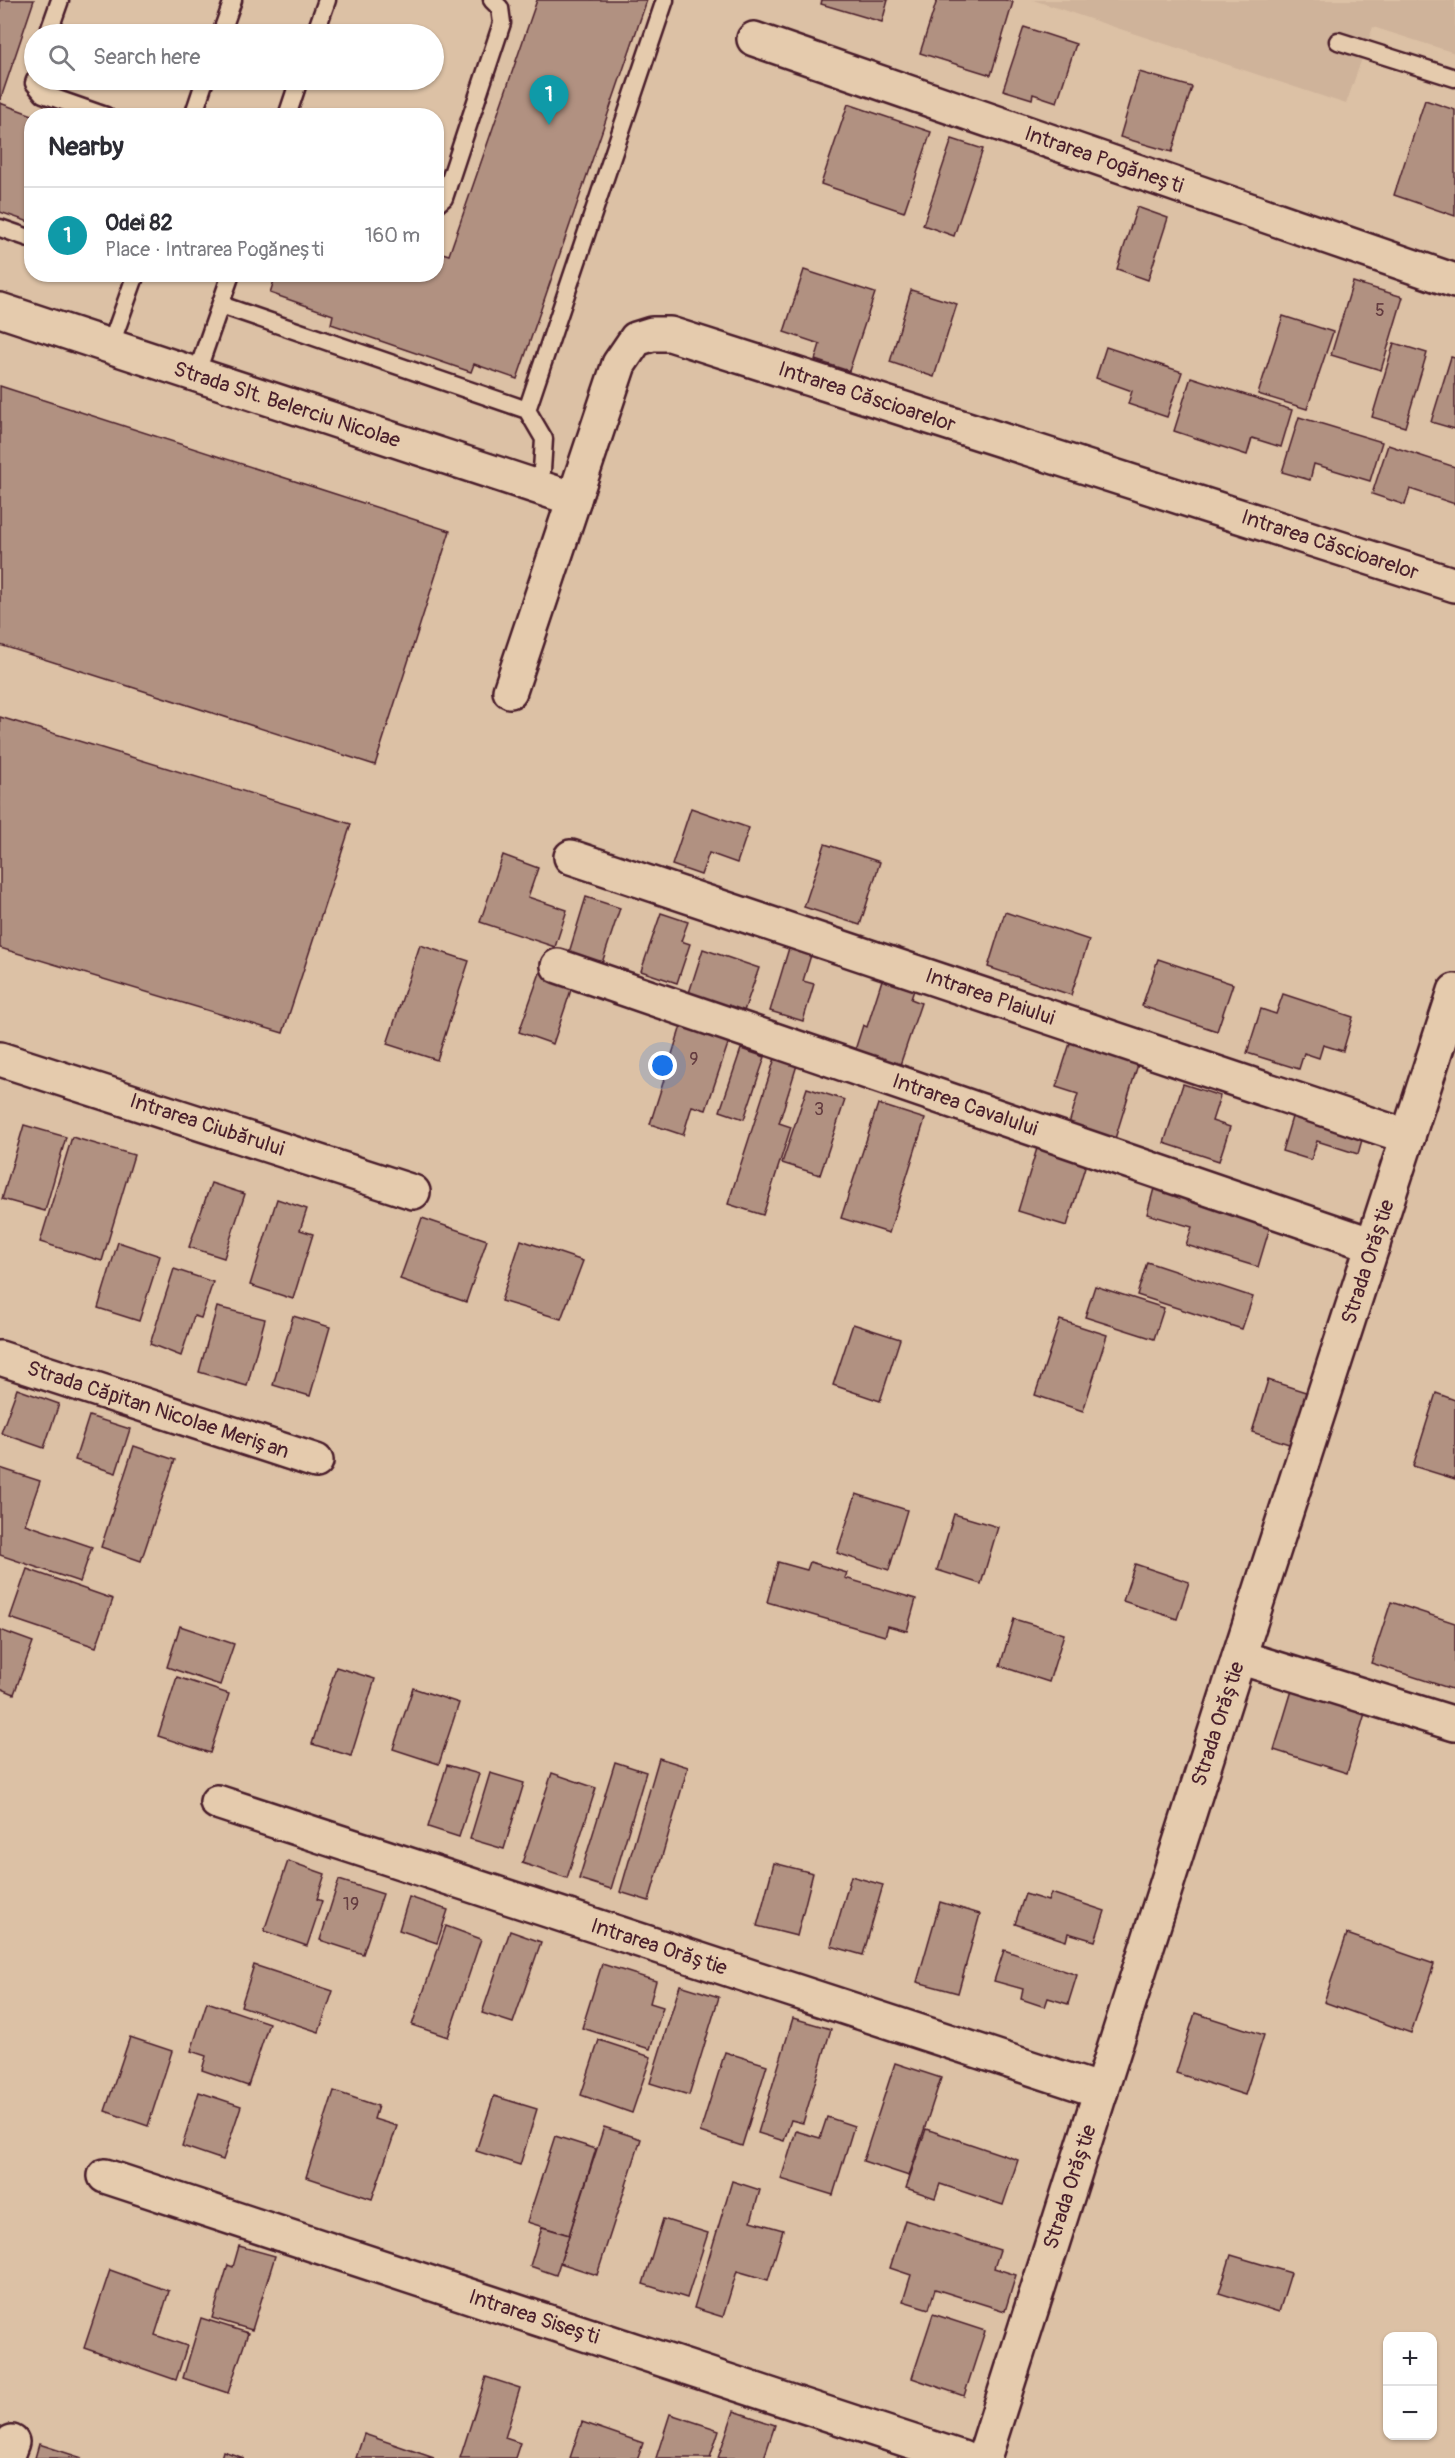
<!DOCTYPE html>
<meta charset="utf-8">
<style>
body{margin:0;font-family:Pangolin,sans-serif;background:#f2f2f3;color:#2b2b33}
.controls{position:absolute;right:18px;bottom:18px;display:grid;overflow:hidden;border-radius:12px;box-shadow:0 2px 4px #0004}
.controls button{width:54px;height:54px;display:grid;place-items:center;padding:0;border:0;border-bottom:2px solid #e1e1e2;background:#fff;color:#2b2b33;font:30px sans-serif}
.you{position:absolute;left:663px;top:1066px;width:21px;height:21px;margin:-15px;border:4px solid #fff;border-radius:50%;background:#1a73e8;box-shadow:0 0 0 9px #1a73e833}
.badge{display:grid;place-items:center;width:39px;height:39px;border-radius:50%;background:#c8321e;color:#fff;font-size:20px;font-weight:700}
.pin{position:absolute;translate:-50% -50px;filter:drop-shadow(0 2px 3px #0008)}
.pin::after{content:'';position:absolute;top:32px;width:21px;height:18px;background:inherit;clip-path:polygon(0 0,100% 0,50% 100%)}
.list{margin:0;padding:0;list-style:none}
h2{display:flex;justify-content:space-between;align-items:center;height:78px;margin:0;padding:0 24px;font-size:26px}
h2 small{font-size:20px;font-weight:400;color:#7c7c81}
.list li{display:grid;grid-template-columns:39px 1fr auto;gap:18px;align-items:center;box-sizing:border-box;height:96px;padding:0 24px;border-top:2px solid #e1e1e2}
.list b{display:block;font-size:22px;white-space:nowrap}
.list p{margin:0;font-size:20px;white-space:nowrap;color:#7c7c81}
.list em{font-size:20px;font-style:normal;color:#7c7c81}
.icon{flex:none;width:33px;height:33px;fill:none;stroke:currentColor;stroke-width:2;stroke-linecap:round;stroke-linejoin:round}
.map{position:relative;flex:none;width:1455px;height:2458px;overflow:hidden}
.search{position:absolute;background:#fff;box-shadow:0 2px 4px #0004;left:24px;top:24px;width:420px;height:66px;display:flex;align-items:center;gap:15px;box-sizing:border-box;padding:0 21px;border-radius:33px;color:#7c7c81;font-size:22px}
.panel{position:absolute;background:#fff;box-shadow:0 2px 4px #0004;left:24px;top:108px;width:420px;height:174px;border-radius:24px}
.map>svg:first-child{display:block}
.built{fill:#cfb39a}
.building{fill:#b19181;stroke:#4a1f2b;stroke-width:1.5}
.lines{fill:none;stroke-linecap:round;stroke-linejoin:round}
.service-casing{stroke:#4a1f2b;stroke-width:21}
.minor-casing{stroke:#4a1f2b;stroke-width:38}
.service{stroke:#e5cbad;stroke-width:16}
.minor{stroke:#e5cbad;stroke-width:33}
.labels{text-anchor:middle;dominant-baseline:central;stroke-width:4.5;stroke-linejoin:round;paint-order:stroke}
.number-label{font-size:18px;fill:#643c40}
.street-label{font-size:21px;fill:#4a1f2b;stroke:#e5cbad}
</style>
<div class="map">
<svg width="1455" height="2458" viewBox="0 0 1455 2458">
<rect width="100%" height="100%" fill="#dcc1a5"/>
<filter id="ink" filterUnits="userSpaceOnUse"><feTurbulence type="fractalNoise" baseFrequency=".0167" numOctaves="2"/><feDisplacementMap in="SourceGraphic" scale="12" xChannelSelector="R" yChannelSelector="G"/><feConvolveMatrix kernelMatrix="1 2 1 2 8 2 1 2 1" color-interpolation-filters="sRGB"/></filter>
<g filter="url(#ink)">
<polygon class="built" points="1033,0 1455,0 1455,53 1373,27 1346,104"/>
<g class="building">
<polygon points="0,0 34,0 0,101"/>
<polygon points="537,0 647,0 517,379 474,364 471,372 331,324 333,315 270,293 276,274 436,274 436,251 449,255"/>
<polygon points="822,0 888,0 882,22 821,4"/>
<polygon points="937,0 1005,0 1013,2 991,75 920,53"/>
<polygon points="1024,27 1076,44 1057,102 1033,94 1032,99 1003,90"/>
<polygon points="1139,72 1192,87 1172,152 1120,137"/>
<polygon points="1425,100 1455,110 1455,216 1394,195"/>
<polygon points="0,103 35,116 32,116 32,223 0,212"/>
<polygon points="848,104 931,132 904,212 821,184"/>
<polygon points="952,139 983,149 954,236 923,225"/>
<polygon points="1137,207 1168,218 1148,280 1117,269"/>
<polygon points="804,270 875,293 849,371 815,360 820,344 784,332"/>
<polygon points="1353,282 1403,297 1381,370 1331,355"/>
<polygon points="911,290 957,304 934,377 890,362"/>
<polygon points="1283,316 1333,332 1307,409 1258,394"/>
<polygon points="1394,343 1427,353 1405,427 1372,417"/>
<polygon points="1106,347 1182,372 1167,417 1128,404 1132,391 1096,378"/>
<polygon points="1451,357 1455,358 1455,429 1431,422"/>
<polygon points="1191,377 1292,410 1281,447 1252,438 1247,455 1174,431"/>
<polygon points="0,386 450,531 375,765 0,645"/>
<polygon points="1299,417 1382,442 1370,481 1314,464 1310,480 1282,472"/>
<polygon points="1388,445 1455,467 1455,504 1410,489 1405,505 1372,494"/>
<polygon points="0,717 351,824 283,1033 0,948"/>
<polygon points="691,808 749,828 737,863 709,853 701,875 672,865"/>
<polygon points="825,844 880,862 860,925 804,907"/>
<polygon points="503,855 538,868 528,897 567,910 555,947 480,922"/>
<polygon points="586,897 620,908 601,966 568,956"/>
<polygon points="1005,912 1089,940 1071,995 988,967"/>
<polygon points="661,913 688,922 681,941 690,944 677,983 641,971"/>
<polygon points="420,945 469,961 437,1060 387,1044"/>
<polygon points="789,948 811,955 803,981 814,984 803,1021 770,1011"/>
<polygon points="703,949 759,968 744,1011 689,993"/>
<polygon points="1158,959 1233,984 1217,1031 1142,1006"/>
<polygon points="542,967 575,978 553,1044 519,1032"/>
<polygon points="882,980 914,990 911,999 921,1003 900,1065 855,1050 863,1025 867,1027"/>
<polygon points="1283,994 1353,1017 1343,1051 1323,1045 1319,1058 1304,1053 1299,1069 1247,1053 1261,1009 1276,1014"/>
<polygon points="681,1026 729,1041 706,1110 692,1106 683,1135 650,1124"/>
<polygon points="1072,1037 1140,1058 1114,1142 1068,1127 1078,1094 1056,1087"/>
<polygon points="741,1049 765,1057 744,1119 720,1111"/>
<polygon points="775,1058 797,1065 779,1123 791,1127 763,1215 728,1204"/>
<polygon points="1183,1084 1220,1096 1212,1121 1230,1127 1219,1161 1164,1143"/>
<polygon points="807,1088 845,1100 820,1175 782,1163"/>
<polygon points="878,1104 925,1119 889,1233 841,1218"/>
<polygon points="1295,1107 1365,1129 1358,1154 1317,1141 1311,1160 1282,1151"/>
<polygon points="24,1125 66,1137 45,1211 2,1199"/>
<polygon points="72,1137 134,1155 102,1261 40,1242"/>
<polygon points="1038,1145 1087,1160 1067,1226 1018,1211"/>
<polygon points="1156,1181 1273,1217 1258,1267 1186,1245 1192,1227 1147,1214"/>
<polygon points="211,1183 245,1194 224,1258 189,1247"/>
<polygon points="277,1199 307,1209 300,1230 313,1234 293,1299 250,1285"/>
<polygon points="422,1218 487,1240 466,1302 400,1279"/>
<polygon points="521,1240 583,1261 561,1319 501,1301"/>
<polygon points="118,1242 160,1256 139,1321 98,1308"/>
<polygon points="1147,1262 1253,1297 1242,1329 1137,1295"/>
<polygon points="174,1269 213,1282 201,1318 194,1316 181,1356 150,1344"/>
<polygon points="1095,1286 1164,1308 1154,1339 1085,1317"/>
<polygon points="217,1307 265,1319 247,1386 199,1372"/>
<polygon points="293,1316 330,1327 310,1396 273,1385"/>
<polygon points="1060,1320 1107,1335 1083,1411 1035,1395"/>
<polygon points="853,1324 900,1339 880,1401 833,1385"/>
<polygon points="1268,1380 1312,1394 1295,1446 1252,1432"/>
<polygon points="17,1389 59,1404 44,1448 1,1433"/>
<polygon points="1436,1393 1455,1400 1455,1479 1413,1466"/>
<polygon points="89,1416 130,1429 116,1473 75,1460"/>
<polygon points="134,1446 175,1460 141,1561 101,1547"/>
<polygon points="0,1468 40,1481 25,1524 92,1547 80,1582 0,1555"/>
<polygon points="856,1494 907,1510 889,1570 837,1553"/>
<polygon points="954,1514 998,1527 981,1584 937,1570"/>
<polygon points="778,1562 807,1570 810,1562 847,1573 845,1578 916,1599 907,1631 888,1626 885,1636 767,1602"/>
<polygon points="1135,1564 1189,1582 1177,1619 1123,1601"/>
<polygon points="27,1569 113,1599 96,1647 10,1618"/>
<polygon points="1391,1602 1455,1623 1455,1690 1371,1663"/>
<polygon points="1014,1619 1064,1634 1049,1682 1000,1666"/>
<polygon points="180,1626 234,1644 220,1685 167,1667"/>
<polygon points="0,1630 33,1642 14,1694 0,1688"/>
<polygon points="336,1667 375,1679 351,1756 312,1744"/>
<polygon points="177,1677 229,1694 210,1753 158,1736"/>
<polygon points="1293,1687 1366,1710 1347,1773 1274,1750"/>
<polygon points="413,1688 459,1703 439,1764 393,1749"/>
<polygon points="659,1758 688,1767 649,1901 620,1892"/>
<polygon points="615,1762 646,1772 611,1889 579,1879"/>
<polygon points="447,1765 479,1774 459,1837 428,1827"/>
<polygon points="490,1773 524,1783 504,1849 470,1839"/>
<polygon points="552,1773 596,1788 567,1878 522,1863"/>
<polygon points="288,1861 325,1874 317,1899 322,1901 307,1946 264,1931"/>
<polygon points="774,1863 813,1873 797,1936 757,1926"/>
<polygon points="851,1876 883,1885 863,1955 831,1946"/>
<polygon points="339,1880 383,1894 363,1954 320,1940"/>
<polygon points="1051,1893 1105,1911 1095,1941 1068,1933 1066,1941 1015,1924 1025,1894 1048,1901"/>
<polygon points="409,1897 448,1910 437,1943 399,1930"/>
<polygon points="940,1902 980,1914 958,1993 917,1982"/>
<polygon points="446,1926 481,1939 448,2037 412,2025"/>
<polygon points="510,1931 541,1942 513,2023 482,2013"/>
<polygon points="1347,1934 1434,1964 1411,2033 1324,2002"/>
<polygon points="1004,1950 1077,1975 1068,2004 1048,1998 1045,2007 1021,1999 1023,1989 994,1981"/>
<polygon points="602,1964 656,1981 650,2003 663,2007 650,2049 582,2028"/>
<polygon points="254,1965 333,1991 319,2032 241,2006"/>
<polygon points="680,1985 719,1997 689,2095 650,2083"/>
<polygon points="207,2002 269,2023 248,2086 202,2070 206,2056 191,2051"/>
<polygon points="1195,2013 1264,2035 1245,2095 1176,2073"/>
<polygon points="793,2018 831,2029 803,2123 791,2120 784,2141 758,2133"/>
<polygon points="130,2037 172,2051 148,2126 105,2111"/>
<polygon points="599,2040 651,2057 632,2113 581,2095"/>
<polygon points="725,2052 767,2065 742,2146 700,2132"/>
<polygon points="895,2063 941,2078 909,2176 863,2161"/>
<polygon points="334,2091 378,2106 374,2119 397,2126 372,2199 306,2177"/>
<polygon points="199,2092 241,2106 223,2160 182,2146"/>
<polygon points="494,2096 537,2109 520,2165 476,2151"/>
<polygon points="827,2117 854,2126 833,2195 781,2179 796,2131 820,2138"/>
<polygon points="604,2127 641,2139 597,2275 560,2263"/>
<polygon points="926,2129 1018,2160 1003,2205 940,2184 935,2198 906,2188"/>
<polygon points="555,2136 596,2149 569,2235 527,2222"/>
<polygon points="732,2181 760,2190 751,2221 783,2230 768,2280 737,2271 723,2317 694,2308"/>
<polygon points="663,2219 708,2233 687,2298 643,2284"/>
<polygon points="905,2220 1000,2250 994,2268 1016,2275 1005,2311 935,2289 929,2309 903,2301 911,2275 890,2268"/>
<polygon points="542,2227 569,2235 556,2275 530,2266"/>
<polygon points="239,2246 275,2256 252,2330 212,2318 228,2265 233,2267"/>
<polygon points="1231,2255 1291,2273 1279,2312 1219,2293"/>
<polygon points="110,2270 169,2291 155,2335 187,2346 176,2380 84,2348"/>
<polygon points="933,2314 985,2331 964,2396 912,2378"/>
<polygon points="201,2318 248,2333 228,2393 183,2378"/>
<polygon points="486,2377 520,2388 505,2438 520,2443 515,2458 460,2458"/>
<polygon points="734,2411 775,2425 764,2458 718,2458"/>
<polygon points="670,2414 719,2430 710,2458 656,2458"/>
<polygon points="582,2422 643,2443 638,2458 570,2458"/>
<polygon points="364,2434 434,2458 356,2458"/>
<polygon points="39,2444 82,2458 35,2458"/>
<polygon points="223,2451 244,2458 221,2458"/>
</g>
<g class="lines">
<defs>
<g id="service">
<polyline points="48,34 60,0"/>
<polyline points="221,34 233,0"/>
<polyline points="315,34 327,0"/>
<polyline points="1338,41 1455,78"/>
<polyline points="35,80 34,83 43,94 106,116"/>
<polyline points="193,116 205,80"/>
<polyline points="287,116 299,80"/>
<polyline points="436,205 444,198 502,23 500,8 492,0"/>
<polyline points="0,228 32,239"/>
<polyline points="221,305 527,410 544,439 542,470 536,487"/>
<polyline points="110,347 136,274"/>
<polyline points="196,375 231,274"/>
<polyline points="527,410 665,0"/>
</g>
<g id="minor">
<polyline points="754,39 1455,281"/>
<polyline points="0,310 574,499"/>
<polyline points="510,691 619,364 636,339 652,334 670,334 1455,585"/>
<polyline points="571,857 1408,1137"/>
<polyline points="558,966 1373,1245"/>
<polyline points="0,1059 413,1192"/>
<polyline points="0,1358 316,1461"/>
<polyline points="1239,1657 1455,1724"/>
<polyline points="217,1802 1101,2091"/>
<polyline points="105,2176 962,2458"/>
<polyline points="6,2458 12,2442"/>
<polyline points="984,2458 1239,1657 1455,991"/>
</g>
</defs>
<use href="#service" class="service-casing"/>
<use href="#minor" class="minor-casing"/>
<use href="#service" class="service"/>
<use href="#minor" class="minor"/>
</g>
</g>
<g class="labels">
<g class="number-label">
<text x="1380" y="310">5</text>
<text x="694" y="1059">9</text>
<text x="819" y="1109">3</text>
<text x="351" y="1904">19</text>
</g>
<g class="street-label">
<text transform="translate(1104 160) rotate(19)">Intrarea Pogănești</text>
<text transform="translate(867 397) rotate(18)">Intrarea Căscioarelor</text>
<text transform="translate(287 405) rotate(18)">Strada Slt. Belerciu Nicolae</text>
<text transform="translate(1330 545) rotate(18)">Intrarea Căscioarelor</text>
<text transform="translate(990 997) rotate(19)">Intrarea Plaiului</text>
<text transform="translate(965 1105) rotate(19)">Intrarea Cavalului</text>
<text transform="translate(207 1125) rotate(18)">Intrarea Ciubărului</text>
<text transform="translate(1368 1262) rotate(-72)">Strada Orăștie</text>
<text transform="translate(158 1410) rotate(18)">Strada Căpitan Nicolae Merișan</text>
<text transform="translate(1218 1724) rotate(-72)">Strada Orăștie</text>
<text transform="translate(659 1947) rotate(18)">Intrarea Orăștie</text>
<text transform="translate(1070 2187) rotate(-72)">Strada Orăștie</text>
<text transform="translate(534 2317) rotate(18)">Intrarea Sisești</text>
</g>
</g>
</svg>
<div class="controls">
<button>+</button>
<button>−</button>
</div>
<div class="you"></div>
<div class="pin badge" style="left:549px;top:125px;background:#0f9aa8">1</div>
<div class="search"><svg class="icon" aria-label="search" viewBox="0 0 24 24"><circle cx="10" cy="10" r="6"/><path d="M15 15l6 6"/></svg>Search here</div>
<section class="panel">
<h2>Nearby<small></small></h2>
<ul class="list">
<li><span class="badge" style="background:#0f9aa8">1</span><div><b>Odei 82</b><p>Place · Intrarea Pogănești</p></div><em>160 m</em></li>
</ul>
</section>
</div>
